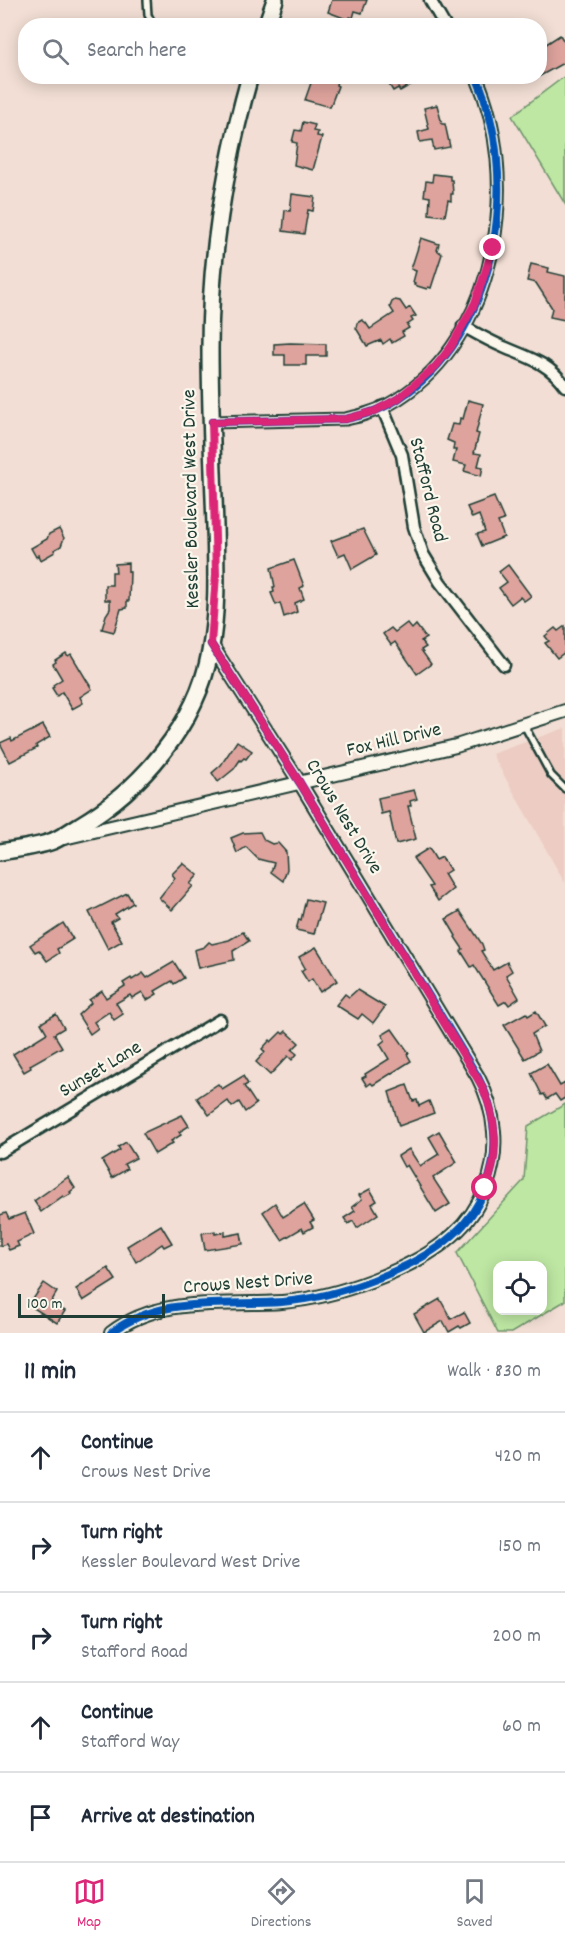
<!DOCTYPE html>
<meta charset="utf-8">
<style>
body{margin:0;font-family:Dekko,sans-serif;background:#f6f6f7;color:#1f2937}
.controls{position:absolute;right:18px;bottom:18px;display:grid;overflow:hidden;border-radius:12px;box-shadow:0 3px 15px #0003}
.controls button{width:54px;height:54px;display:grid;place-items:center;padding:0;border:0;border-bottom:2px solid #e0e1e3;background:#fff;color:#1f2937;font:30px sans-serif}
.scale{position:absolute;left:18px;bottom:15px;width:147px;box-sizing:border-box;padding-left:6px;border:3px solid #1f3d34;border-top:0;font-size:16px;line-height:21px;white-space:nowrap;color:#1f3d34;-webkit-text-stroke:4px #fbf7ec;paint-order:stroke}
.stop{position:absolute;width:18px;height:18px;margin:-14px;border:4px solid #db2777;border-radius:50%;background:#fff}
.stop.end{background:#db2777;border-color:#fff;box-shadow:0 2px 6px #0008}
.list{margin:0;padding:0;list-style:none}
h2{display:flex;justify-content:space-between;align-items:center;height:78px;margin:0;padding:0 24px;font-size:26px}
h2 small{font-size:20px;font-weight:400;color:#747a83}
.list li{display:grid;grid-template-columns:39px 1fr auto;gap:18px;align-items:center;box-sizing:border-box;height:90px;padding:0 24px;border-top:2px solid #e0e1e3}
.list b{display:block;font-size:22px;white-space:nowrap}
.list p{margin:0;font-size:20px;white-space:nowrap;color:#747a83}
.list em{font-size:20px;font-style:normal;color:#747a83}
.icon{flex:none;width:33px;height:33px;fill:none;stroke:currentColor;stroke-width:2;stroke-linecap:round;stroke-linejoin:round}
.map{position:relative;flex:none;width:565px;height:1333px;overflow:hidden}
.search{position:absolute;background:#fff;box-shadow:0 3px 15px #0003;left:18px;right:18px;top:18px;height:66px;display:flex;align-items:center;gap:15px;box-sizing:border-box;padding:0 21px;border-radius:24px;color:#747a83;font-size:22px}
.sheet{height:528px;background:#fff}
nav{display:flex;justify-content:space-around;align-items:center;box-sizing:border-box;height:84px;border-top:2px solid #e0e1e3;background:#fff;font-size:16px;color:#747a83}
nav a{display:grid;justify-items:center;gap:3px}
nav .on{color:#db2777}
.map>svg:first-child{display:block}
.built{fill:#ecccc3}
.green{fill:#bee7a3;stroke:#6e926c;stroke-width:1.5;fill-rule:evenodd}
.building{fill:#dda39c;stroke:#1f3d34;stroke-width:1.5}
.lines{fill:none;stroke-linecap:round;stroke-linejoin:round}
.service-casing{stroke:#1f3d34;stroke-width:10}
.minor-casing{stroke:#1f3d34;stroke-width:15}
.tertiary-casing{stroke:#1f3d34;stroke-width:16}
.primary-casing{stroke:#1f3d34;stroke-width:20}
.service{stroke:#fbf7ec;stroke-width:5}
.minor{stroke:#fbf7ec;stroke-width:10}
.tertiary{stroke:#fbf7ec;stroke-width:12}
.primary{stroke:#fbf7ec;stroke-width:15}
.cycleway-casing{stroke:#fbf7ec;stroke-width:11}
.cycleway{stroke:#0057b8;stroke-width:8}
.route{stroke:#db2777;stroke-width:8}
.labels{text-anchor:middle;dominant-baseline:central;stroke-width:4.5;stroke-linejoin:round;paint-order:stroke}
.street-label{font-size:20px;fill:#1f3d34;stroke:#fbf7ec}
</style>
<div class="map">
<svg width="565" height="1333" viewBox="0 0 565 1333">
<rect width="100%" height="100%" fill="#f2ded4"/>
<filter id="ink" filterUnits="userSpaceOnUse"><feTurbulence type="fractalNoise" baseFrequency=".0167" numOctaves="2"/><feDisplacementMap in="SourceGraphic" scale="12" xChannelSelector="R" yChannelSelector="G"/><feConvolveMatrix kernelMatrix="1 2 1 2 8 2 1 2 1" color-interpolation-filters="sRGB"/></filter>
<g filter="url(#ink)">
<polygon class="built" points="565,728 565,883 492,754"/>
<g class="green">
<polygon points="565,76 565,204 512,116"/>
<path d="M565,1104v197l-54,32h-13l-41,-80 67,-73 4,-54zM498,1266h44v44h-44z"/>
</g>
<g class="building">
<polygon points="332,0 367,0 362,13 355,11 353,18 350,17 349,20 328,12"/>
<polygon points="560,35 565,43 565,62 540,76 540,48"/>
<polygon points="296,76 338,76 336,85 338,86 330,107 305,100 311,83 296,78"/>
<polygon points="392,76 410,76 414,83 400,91 398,88 393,91 388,83 393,79"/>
<polygon points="437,105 442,124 445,124 450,147 434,150 432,140 420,142 418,132 429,129 424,108"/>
<polygon points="303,122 315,125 313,131 318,132 317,136 322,137 313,170 294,165 297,143 292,142 295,130 301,131"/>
<polygon points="433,174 450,176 450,180 452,180 453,194 451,194 451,201 448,200 445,216 429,214 430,197 424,196 426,181 432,182"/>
<polygon points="292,194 315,197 313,211 308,210 304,234 283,231 285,210 290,211"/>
<polygon points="421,238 439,244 437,250 442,254 431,288 428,287 427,289 414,285 415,283 413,282 416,271 411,269"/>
<polygon points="531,264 549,268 548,272 565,276 565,320 550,317 552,308 536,283 527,281"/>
<polygon points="395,300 400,301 406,310 410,307 416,316 411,318 413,321 407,325 409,328 402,332 404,336 392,343 390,339 383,344 381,340 367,346 356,328 357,323 362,320 366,323 370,329 394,313 390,307 392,302"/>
<polygon points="290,343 326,344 326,356 306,356 306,365 285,365 285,355 274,355 274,344"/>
<polygon points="468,400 483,404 476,433 479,434 474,453 481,454 478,466 483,467 481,476 464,471 466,465 453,462 456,450 453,450 454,443 447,440 452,424 459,425 460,418 463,419"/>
<polygon points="494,497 504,520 498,522 504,537 482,546 477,534 485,532 479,515 472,518 467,507"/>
<polygon points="59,529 64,538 61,546 54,550 55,552 41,560 39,555 36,557 31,548 47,539 49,534"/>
<polygon points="363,529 376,555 352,569 345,553 338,556 331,541"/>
<polygon points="294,560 304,586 300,588 304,599 295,603 297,612 284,617 280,603 276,605 271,593 274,592 273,587 275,587 271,568"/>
<polygon points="128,563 128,572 130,572 129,601 127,601 127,608 121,609 114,632 102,629 106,615 110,609 110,600 105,600 105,585 112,585 112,572 116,572 115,564"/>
<polygon points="508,565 531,596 524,601 520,597 511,604 499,588 507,582 499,572"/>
<polygon points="407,623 412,629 416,625 426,638 421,641 426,647 421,650 431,664 417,674 395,642 391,645 383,634 391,628 395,632"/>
<polygon points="565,626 565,652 557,658 545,643 549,641 545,636 555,628 558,631"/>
<polygon points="66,653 68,656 71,654 92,689 80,697 83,703 72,709 62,692 57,696 52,688 54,687 53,685 62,679 53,664 56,662 55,660"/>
<polygon points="43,725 50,737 36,745 37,748 10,762 0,743 11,738 12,741"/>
<polygon points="237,741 252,751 246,759 244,758 241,761 240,760 234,769 218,782 212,773 221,765"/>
<polygon points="414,790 417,799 410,801 411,806 408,806 416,839 396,844 389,812 381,814 378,798"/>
<polygon points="260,832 264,840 272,844 278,843 286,852 287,869 283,881 271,872 274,863 258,859 246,847 237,853 231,838 243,833"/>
<polygon points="429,848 436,860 442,857 450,870 444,874 453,889 438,901 429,887 432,886 413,858"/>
<polygon points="183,863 198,875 190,884 193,886 172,910 159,898 175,878 172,874"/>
<polygon points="127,893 133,903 115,914 118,918 111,922 122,941 108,949 89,912"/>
<polygon points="306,899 323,903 314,934 296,930 299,919 301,920"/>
<polygon points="460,911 482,944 484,950 481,951 493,970 507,962 512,971 506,975 519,998 509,1005 506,1001 499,1005 474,965 471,967 461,951 463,949 455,937 456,936 446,919"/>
<polygon points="63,923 73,939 57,949 59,953 47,961 39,950 35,952 30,945"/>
<polygon points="243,932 249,941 233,951 234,960 198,968 194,950 204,947 209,942 212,944 229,940"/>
<polygon points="316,947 337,981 320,992 312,979 308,982 301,971 305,968 299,957"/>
<polygon points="174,962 184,978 174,984 172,981 155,991 157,994 147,1000 142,992 132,998 130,995 116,1003 123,1014 114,1020 109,1012 94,1022 98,1028 90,1034 78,1015 91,1003 89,1000 102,991 106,998 125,986 123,983 131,978 132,980 143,973 147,978"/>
<polygon points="357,990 385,1007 373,1023 362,1014 358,1019 336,1005 345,994 349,997"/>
<polygon points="536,1011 545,1026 532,1034 539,1051 525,1059 504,1025 526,1013 528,1016"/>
<polygon points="56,1014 64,1028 54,1034 62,1047 30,1065 31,1068 24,1072 13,1054 47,1033 41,1023"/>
<polygon points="392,1029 409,1053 407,1054 411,1061 373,1085 371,1083 367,1086 362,1078 366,1076 365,1074 389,1059 380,1044 385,1040 382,1035"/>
<polygon points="286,1031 299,1043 292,1050 297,1054 292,1060 288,1056 270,1075 256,1062 265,1052 262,1049 270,1040 271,1042 281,1032 283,1034"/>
<polygon points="547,1064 560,1086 565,1083 565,1098 560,1101 555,1094 547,1099 544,1094 542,1095 531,1073"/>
<polygon points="243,1076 248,1084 244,1086 256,1104 245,1112 239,1102 232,1107 228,1101 209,1115 197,1098 218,1084 222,1089"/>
<polygon points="407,1085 413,1101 417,1100 419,1106 429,1101 434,1113 399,1126 389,1092"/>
<polygon points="182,1115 189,1126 179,1132 181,1135 171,1141 173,1143 155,1154 143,1133"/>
<polygon points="439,1131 457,1162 433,1178 450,1204 436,1213 407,1165 404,1167 398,1156 409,1149 420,1166 439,1154 429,1137"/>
<polygon points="126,1142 136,1158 124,1164 127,1169 112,1178 102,1161 120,1150 118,1147"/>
<polygon points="68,1177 75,1188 70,1192 71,1194 64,1198 63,1196 41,1212 34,1201"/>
<polygon points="370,1189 377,1201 372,1204 378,1214 357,1228 353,1221 348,1224 344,1218 355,1211 352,1207 362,1199 359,1195"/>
<polygon points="275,1203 283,1217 304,1204 314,1220 310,1222 313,1227 304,1232 302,1228 282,1240 263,1212"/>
<polygon points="6,1213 9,1219 25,1213 34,1234 17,1242 19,1246 9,1250 6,1244 0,1246 0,1215"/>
<polygon points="161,1225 172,1243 164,1247 162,1244 136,1262 127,1246"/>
<polygon points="215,1231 215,1234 225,1232 225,1236 241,1233 243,1244 205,1250 202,1233"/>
<polygon points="108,1268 116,1280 83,1301 76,1289"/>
<polygon points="44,1283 57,1292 51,1302 65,1311 57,1323 29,1305"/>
<polygon points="440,1299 451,1319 464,1312 470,1323 461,1328 459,1326 449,1332 443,1321 424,1332 414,1314"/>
</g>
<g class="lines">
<defs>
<g id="service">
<polyline points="147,0 148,15 154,26"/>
<polyline points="524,725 551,775 565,789"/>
</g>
<g id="minor">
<polyline points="430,0 445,26"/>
<path d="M463,326c14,8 28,16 43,22 24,10 44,16 59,38"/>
<polyline points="382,407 402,455 414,527 423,554 440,582 504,665"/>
<path d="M212,422l134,-3c7,-2 15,-3 22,-6 14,-4 28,-12 40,-21 92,-67 112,-216 68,-316"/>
<polyline points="0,1152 220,1020"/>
</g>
<g id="tertiary">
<polyline points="64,838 456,746 565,711"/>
<path d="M111,1333c49,-38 113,-27 171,-31 53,-4 132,-32 171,-67 15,-13 26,-30 33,-48 14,-36 10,-76 -8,-110l-178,-294 -89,-139"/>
</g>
<g id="primary">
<polyline points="266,26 275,0"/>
<path d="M0,852c17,-3 37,-5 53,-11 9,-4 19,-11 27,-16 61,-36 117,-101 130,-173 8,-41 6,-84 5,-126 -2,-59 -5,-118 -5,-177 0,-91 15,-185 40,-273"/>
</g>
</defs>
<use href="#service" class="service-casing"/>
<use href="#minor" class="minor-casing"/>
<use href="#tertiary" class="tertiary-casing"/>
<use href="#primary" class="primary-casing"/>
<use href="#service" class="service"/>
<use href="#minor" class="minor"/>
<use href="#tertiary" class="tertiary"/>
<use href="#primary" class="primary"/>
<defs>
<g id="cycleway">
<path d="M212,422l134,-3c7,-2 15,-3 22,-6 14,-4 28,-12 40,-21 92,-67 112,-216 68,-316"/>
<path d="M111,1333c49,-38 113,-27 171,-31 53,-4 132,-32 171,-67 15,-13 26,-30 33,-48 14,-36 10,-76 -8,-110l-178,-294 -89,-139"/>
</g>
</defs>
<use href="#cycleway" class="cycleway-casing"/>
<use href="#cycleway" class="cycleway"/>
</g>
</g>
<g class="lines" filter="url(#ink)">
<path class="route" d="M485,1188c16,-32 11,-71 -3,-102l-182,-303 -89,-139 5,-69 -4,-153 134,-3 29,-8 24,-13 37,-32 15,-19 24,-44 18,-55"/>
</g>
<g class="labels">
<g class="street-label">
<text transform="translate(427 490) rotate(76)">Stafford Road</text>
<text transform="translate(192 499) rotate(-91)">Kessler Boulevard West Drive</text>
<text transform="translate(394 741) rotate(-13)">Fox Hill Drive</text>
<text transform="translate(343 817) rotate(59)">Crows Nest Drive</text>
<text transform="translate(101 1070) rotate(-31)">Sunset Lane</text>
<text transform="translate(248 1284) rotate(-4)">Crows Nest Drive</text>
</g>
</g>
</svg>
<div class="controls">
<button><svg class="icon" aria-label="locate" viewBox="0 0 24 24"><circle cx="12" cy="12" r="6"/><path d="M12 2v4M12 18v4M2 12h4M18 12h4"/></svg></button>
</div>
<div class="scale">100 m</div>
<div class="stop" style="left:485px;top:1188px"></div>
<div class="stop end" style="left:493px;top:248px"></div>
<div class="search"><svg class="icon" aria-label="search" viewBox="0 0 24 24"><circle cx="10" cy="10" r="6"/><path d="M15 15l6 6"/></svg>Search here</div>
</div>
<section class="sheet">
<h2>11 min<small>Walk · 830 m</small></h2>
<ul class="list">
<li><svg class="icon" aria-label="ahead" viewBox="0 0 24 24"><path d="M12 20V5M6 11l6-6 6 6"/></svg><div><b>Continue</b><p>Crows Nest Drive</p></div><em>420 m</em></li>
<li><svg class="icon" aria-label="right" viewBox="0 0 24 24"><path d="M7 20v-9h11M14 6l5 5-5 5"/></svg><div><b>Turn right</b><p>Kessler Boulevard West Drive</p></div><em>150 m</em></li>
<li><svg class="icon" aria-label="right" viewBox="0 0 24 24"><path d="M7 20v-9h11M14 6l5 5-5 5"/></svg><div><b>Turn right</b><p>Stafford Road</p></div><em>200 m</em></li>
<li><svg class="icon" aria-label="ahead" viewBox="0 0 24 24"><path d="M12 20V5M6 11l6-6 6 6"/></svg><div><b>Continue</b><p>Stafford Way</p></div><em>60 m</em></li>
<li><svg class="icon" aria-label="arrive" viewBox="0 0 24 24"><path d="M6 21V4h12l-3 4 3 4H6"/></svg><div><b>Arrive at destination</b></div></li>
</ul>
</section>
<nav>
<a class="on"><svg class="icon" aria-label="map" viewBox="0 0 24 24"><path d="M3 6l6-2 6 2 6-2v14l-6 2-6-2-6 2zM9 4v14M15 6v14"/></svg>Map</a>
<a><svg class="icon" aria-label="directions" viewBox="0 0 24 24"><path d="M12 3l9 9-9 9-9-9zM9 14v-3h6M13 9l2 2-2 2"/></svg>Directions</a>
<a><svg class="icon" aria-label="saved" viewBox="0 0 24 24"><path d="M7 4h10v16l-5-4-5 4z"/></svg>Saved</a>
</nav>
